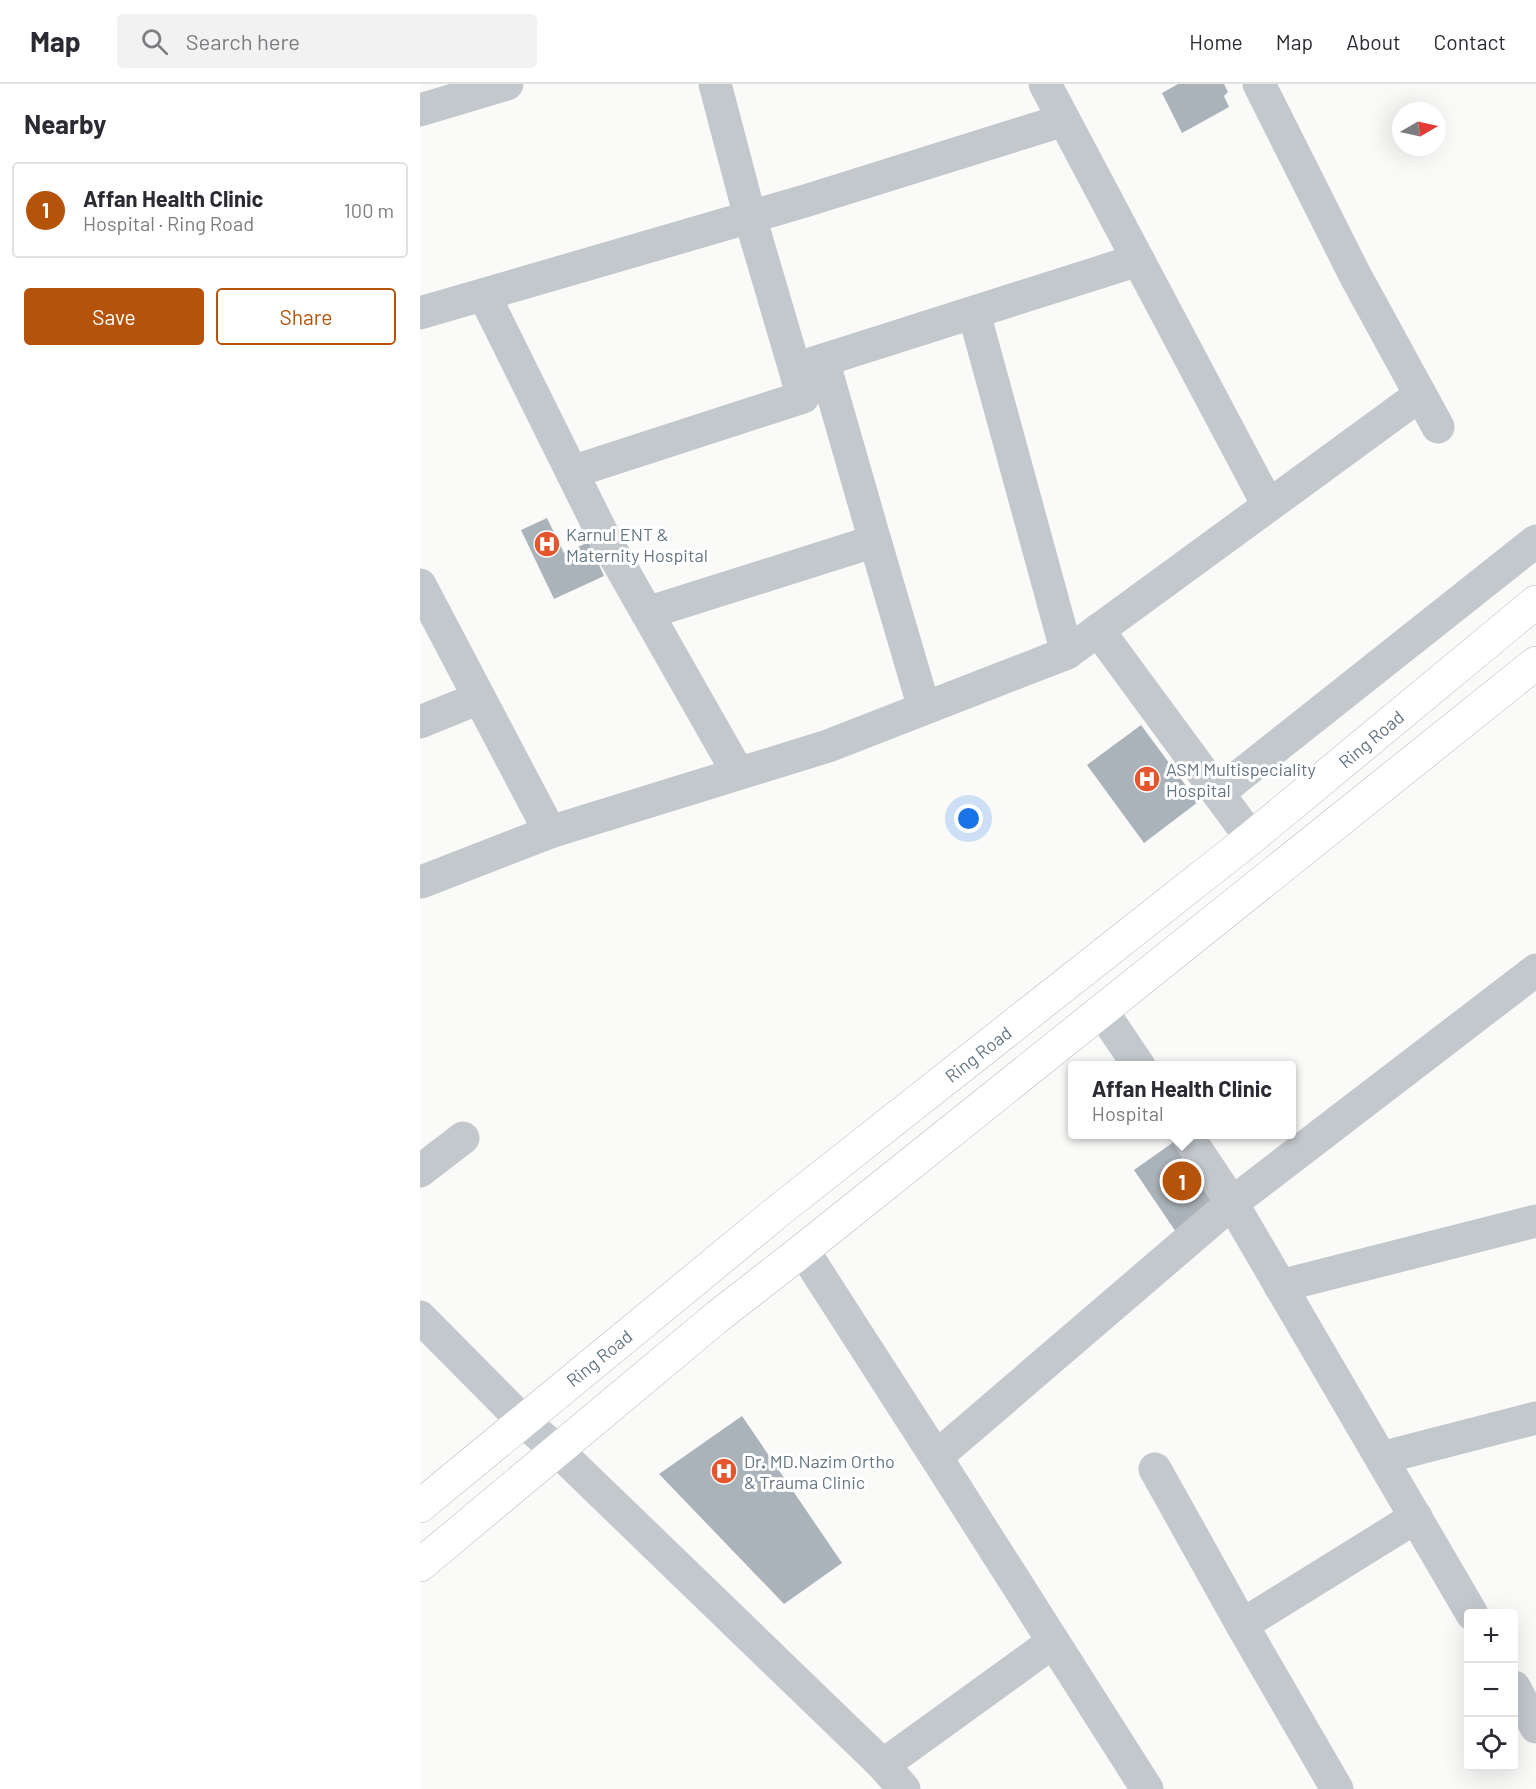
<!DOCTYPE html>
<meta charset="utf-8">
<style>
body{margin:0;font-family:Barlow,sans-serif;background:#f2f2f3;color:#2b2b33}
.controls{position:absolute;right:18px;bottom:18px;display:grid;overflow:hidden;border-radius:6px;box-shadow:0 6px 24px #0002}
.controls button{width:54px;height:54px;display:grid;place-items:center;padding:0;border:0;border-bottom:2px solid #e1e1e2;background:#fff;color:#2b2b33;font:30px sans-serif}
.compass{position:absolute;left:972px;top:18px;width:54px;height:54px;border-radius:50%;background:#fff;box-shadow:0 6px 24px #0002;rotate:81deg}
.you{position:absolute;left:549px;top:735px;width:21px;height:21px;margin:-15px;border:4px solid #fff;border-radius:50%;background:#1a73e8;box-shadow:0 0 0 9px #1a73e833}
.badge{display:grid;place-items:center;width:39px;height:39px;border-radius:50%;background:#b45309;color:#fff;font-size:20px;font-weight:700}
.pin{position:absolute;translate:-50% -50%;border:3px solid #fff;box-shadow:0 2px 6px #0006}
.popup{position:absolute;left:648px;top:977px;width:228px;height:78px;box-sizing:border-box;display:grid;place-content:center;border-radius:6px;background:#fff;filter:drop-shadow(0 2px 4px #0005);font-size:20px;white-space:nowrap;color:#7c7c81}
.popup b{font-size:22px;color:#2b2b33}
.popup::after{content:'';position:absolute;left:50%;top:100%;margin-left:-12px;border:12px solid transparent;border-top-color:#fff}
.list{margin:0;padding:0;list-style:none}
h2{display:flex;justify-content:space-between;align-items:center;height:78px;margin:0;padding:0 24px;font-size:26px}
h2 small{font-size:20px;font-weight:400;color:#7c7c81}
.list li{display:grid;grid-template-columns:39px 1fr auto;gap:18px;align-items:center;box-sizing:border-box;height:96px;margin:0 12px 12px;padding:0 12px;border:2px solid #e1e1e2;border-radius:6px}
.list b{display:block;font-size:22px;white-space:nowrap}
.list p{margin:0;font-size:20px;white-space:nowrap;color:#7c7c81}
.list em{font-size:20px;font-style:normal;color:#7c7c81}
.actions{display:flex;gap:12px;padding:18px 24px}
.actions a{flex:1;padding:14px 0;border:2px solid #b45309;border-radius:6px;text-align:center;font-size:21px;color:#b45309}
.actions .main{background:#b45309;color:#fff}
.icon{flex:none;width:33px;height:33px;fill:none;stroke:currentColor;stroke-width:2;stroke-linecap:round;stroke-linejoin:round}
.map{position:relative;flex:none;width:1116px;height:1705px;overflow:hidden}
header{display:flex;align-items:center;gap:36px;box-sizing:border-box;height:84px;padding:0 30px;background:#fff;border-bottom:2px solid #e1e1e2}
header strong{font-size:28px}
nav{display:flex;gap:33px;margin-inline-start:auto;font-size:21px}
.search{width:420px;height:54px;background:#f2f2f3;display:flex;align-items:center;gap:15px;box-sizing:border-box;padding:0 21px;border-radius:6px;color:#7c7c81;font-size:22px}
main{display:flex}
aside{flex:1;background:#fff}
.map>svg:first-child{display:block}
.building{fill:#aab3b9}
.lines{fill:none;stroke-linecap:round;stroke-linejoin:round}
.highway-casing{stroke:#b4b9bd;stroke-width:34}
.minor{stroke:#c3c8cc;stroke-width:33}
.highway{stroke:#fff;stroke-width:33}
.labels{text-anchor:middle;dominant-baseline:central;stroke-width:6;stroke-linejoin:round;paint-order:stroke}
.poi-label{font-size:18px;fill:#657683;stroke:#fff;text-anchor:start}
.street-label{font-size:18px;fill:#657683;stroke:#fff}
</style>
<header>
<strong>Map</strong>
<div class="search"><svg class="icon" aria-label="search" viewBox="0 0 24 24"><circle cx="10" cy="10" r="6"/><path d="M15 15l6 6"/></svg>Search here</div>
<nav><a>Home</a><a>Map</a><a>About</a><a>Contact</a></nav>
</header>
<main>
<aside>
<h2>Nearby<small></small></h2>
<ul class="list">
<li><span class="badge">1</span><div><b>Affan Health Clinic</b><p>Hospital · Ring Road</p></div><em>100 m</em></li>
</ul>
<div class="actions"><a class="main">Save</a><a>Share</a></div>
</aside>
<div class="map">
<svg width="1116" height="1705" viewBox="0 0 1116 1705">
<rect width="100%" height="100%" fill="#fafaf8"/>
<g class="building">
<polygon points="758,0 804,0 808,8 804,12 809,23 762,49 742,9"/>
<polygon points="127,434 144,469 169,458 184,492 134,515 101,446"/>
<polygon points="721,641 778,718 724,759 667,681"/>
<polygon points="758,1055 803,1120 758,1151 714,1086"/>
<polygon points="322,1332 422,1479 364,1520 239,1390"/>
</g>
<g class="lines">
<defs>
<g id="highway">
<polyline points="0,1422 357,1128 831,754 1116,518"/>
<polyline points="0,1481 297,1233 383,1166 1116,579"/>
</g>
</defs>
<use href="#highway" class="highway-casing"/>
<g class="minor">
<polyline points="625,0 848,421"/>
<polyline points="839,0 935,191 1018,343"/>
<polyline points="0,26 87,0"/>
<polyline points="64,211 185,455 318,689"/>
<polyline points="0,229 385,117 644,36"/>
<polyline points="554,229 647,569"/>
<polyline points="403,276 455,457"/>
<polyline points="375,285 718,176"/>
<polyline points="152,388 383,313 330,133 295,0"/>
<polyline points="0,501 130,748 1,798"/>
<polyline points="227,529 455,457 504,624"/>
<polyline points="678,546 831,754"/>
<polyline points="0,638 59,614"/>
<polyline points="798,709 1116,457"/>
<polyline points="130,748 408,662 647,569 1000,311"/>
<polyline points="682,927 719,982"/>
<polyline points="766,1050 812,1119 1052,1530"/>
<polyline points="0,1087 43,1054"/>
<polyline points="383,1166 516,1373 812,1119 1116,886"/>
<polyline points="860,1202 1116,1137"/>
<polyline points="0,1233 103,1337 138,1367 463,1681 484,1705"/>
<polyline points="516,1373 727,1705"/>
<polyline points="961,1374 1116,1334"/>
<polyline points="735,1385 822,1541"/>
<polyline points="1094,1603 1116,1643"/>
<polyline points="463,1681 633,1558"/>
<polyline points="917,1705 822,1541 996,1433"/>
</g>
<use href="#highway" class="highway"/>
</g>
<defs>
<symbol id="hospital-disc" viewBox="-11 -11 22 22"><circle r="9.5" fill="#e4572e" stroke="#fff"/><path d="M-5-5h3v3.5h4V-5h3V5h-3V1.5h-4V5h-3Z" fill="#fff"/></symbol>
</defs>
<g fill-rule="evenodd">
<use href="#hospital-disc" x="112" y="445" width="30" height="30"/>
<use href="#hospital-disc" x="712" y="680" width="30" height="30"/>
<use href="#hospital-disc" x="289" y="1372" width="30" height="30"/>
</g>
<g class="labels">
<g class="poi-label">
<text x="146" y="450">Karnul ENT &amp;<tspan x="146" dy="21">Maternity Hospital</tspan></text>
<text x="746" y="685">ASM Multispeciality<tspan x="746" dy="21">Hospital</tspan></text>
<text x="324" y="1377">Dr. MD.Nazim Ortho<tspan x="324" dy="21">&amp; Trauma Clinic</tspan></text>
</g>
<g class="street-label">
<text transform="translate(951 655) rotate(-40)">Ring Road</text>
<text transform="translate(558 970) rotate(-38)">Ring Road</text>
<text transform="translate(179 1274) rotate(-39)">Ring Road</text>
</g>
</g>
</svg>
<div class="controls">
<button>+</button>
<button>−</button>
<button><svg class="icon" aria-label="locate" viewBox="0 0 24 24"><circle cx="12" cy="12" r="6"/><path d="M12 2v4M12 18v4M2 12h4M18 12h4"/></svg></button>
</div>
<svg class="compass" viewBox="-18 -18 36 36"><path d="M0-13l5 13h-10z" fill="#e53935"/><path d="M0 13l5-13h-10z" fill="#7c7c81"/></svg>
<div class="you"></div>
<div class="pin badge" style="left:762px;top:1097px">1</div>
<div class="popup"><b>Affan Health Clinic</b>Hospital</div>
</div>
</main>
